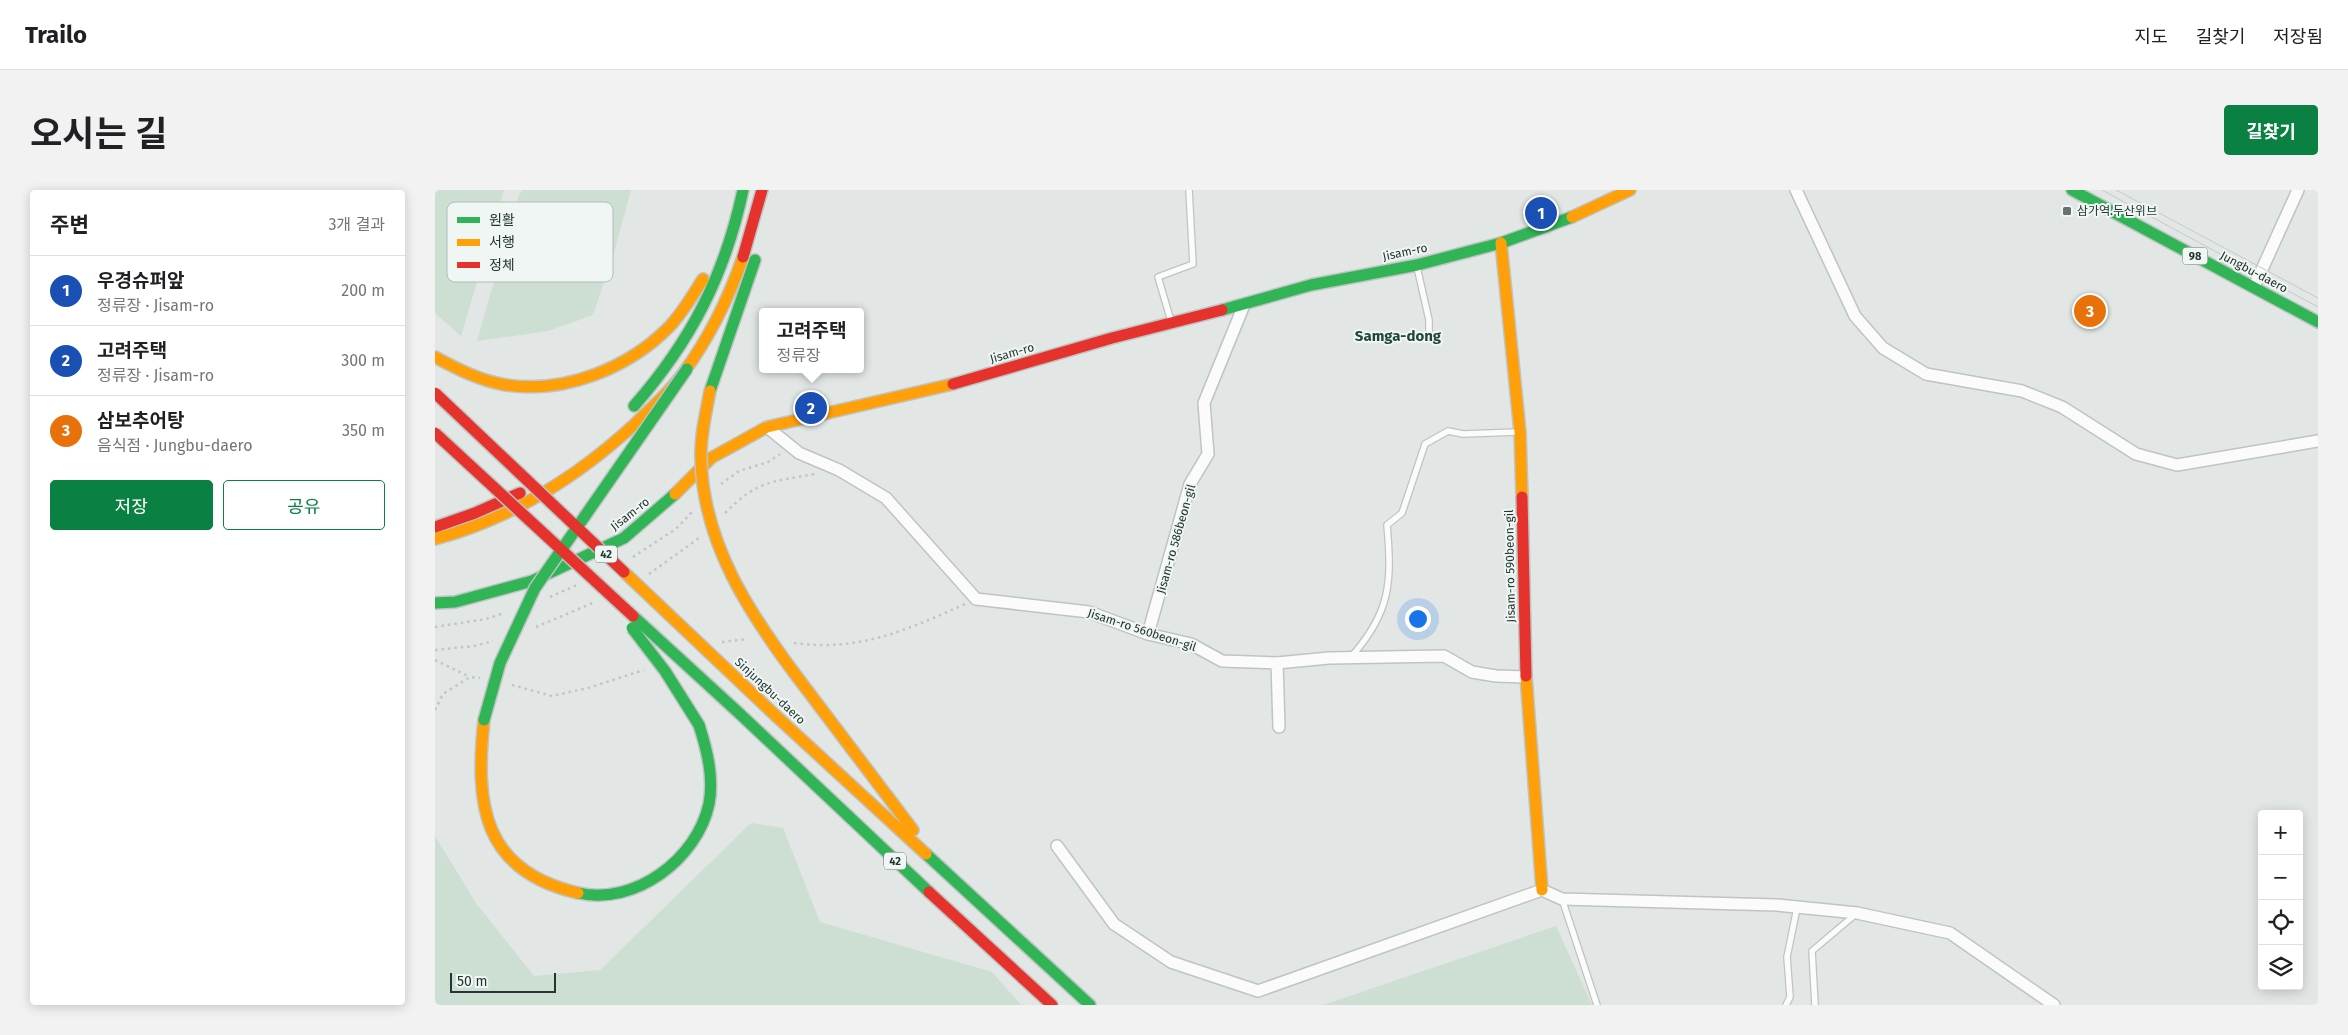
<!DOCTYPE html>
<html lang="ko">
<meta charset="utf-8">
<style>
body{margin:0;font-family:"Fira Sans","Noto Sans KR",sans-serif;background:#f2f2f2;color:#202124}
.controls{position:absolute;right:15px;bottom:15px;display:grid;overflow:hidden;border-radius:5px;box-shadow:0 2px 12px #0003}
.controls button{width:45px;height:45px;display:grid;place-items:center;padding:0;border:0;border-bottom:1px solid #e0e0e0;background:#fff;color:#202124;font:25px sans-serif}
.scale{position:absolute;left:15px;bottom:12px;width:106px;box-sizing:border-box;padding-left:5px;border:2px solid #233631;border-top:0;font-size:14px;line-height:18px;white-space:nowrap;color:#233631;-webkit-text-stroke:4px #eff6f3;paint-order:stroke}
.you{position:absolute;left:982px;top:428px;width:18px;height:18px;margin:-12px;border:4px solid #fff;border-radius:50%;background:#1a73e8;box-shadow:0 0 0 8px #1a73e833}
.badge{display:grid;place-items:center;width:32px;height:32px;border-radius:50%;background:#0b8043;color:#fff;font-size:16px;font-weight:700}
.pin{position:absolute;translate:-50% -50%;border:2px solid #fff;box-shadow:0 1px 5px #0006}
.popup{position:absolute;left:324px;top:118px;width:105px;height:65px;box-sizing:border-box;display:grid;place-content:center;border-radius:5px;background:#fff;filter:drop-shadow(0 1px 4px #0005);font-size:16px;white-space:nowrap;color:#757577}
.popup b{font-size:19px;color:#202124}
.popup::after{content:'';position:absolute;left:50%;top:100%;margin-left:-10px;border:10px solid transparent;border-top-color:#fff}
.list{margin:0;padding:0;list-style:none}
h2{display:flex;justify-content:space-between;align-items:center;height:65px;margin:0;padding:0 20px;font-size:21px}
h2 small{font-size:16px;font-weight:400;color:#757577}
.list li{display:grid;grid-template-columns:32px 1fr auto;gap:15px;align-items:center;box-sizing:border-box;height:70px;padding:0 20px;border-top:1px solid #e0e0e0}
.list b{display:block;font-size:19px;white-space:nowrap}
.list p{margin:0;font-size:16px;white-space:nowrap;color:#757577}
.list em{font-size:16px;font-style:normal;color:#757577}
.actions{display:flex;gap:10px;padding:15px 20px}
.actions a{flex:1;padding:11px 0;border:1px solid #0b8043;border-radius:5px;text-align:center;font-size:18px;color:#0b8043}
.actions .main{background:#0b8043;color:#fff}
.icon{flex:none;width:28px;height:28px;fill:none;stroke:currentColor;stroke-width:2;stroke-linecap:round;stroke-linejoin:round}
.map{position:relative;flex:none;width:1883px;height:815px;overflow:hidden;border-radius:5px}
header{display:flex;align-items:center;gap:30px;box-sizing:border-box;height:70px;padding:0 25px;background:#fff;border-bottom:1px solid #e0e0e0}
header strong{font-size:24px}
nav{display:flex;gap:28px;margin-inline-start:auto;font-size:18px}
.intro{display:flex;align-items:center;justify-content:space-between;box-sizing:border-box;height:120px;padding:0 30px}
h1{margin:0;font-size:35px}
.button{padding:12px 22px;border-radius:5px;background:#0b8043;color:#fff;font-size:18px;font-weight:700}
main{display:flex;gap:30px;padding:0 30px}
aside{flex:1;background:#fff;border-radius:5px;box-shadow:0 2px 12px #0003}
.map>svg:first-child{display:block}
.green{fill:#cdded2}
.lines{fill:none;stroke-linecap:round;stroke-linejoin:round}
.lane-casing{stroke:#bfc4c2;stroke-width:8}
.street-casing{stroke:#bfc4c2;stroke-width:14}
.fast-casing{stroke:#bec4c2;stroke-width:14}
.slow-casing{stroke:#bec4c2;stroke-width:14}
.jam-casing{stroke:#bec4c2;stroke-width:14}
.path{stroke:#c0c6c4;stroke-width:2.5;stroke-dasharray:2.5 4;stroke-linecap:butt}
.lane{stroke:#fbfbfb;stroke-width:5.5}
.street{stroke:#fbfbfb;stroke-width:11}
.fast{stroke:#30b455;stroke-width:11}
.slow{stroke:#ff9f0a;stroke-width:11}
.jam{stroke:#e5322d;stroke-width:11}
.tram{stroke:#c6c9c8;stroke-width:1}
.fast-bridge-casing{stroke:#bcc3c1;stroke-width:14;stroke-linecap:butt}
.slow-bridge-casing{stroke:#bcc3c1;stroke-width:14;stroke-linecap:butt}
.jam-bridge-casing{stroke:#bcc3c1;stroke-width:14;stroke-linecap:butt}
.fast-bridge{stroke:#30b455;stroke-width:11}
.slow-bridge{stroke:#ff9f0a;stroke-width:11}
.jam-bridge{stroke:#e5322d;stroke-width:11}
.poi-dot{fill:#667470;stroke:#eff6f3;stroke-width:2}
.labels{text-anchor:middle;dominant-baseline:central;stroke-width:4;stroke-linejoin:round;paint-order:stroke}
.shield{fill:#eff6f3;stroke:#60706b;stroke-width:1}
.shield-label{font-size:11px;font-weight:bold;fill:#233631}
.poi-label{font-size:12px;fill:#233631;stroke:#eff6f3;text-anchor:start}
.street-label{font-size:12px;fill:#233631;stroke:#eff6f3}
.quarter-label{font-size:15px;font-weight:bold;fill:#22463d;stroke:#eff6f3}
.key{fill:#eff6f3;stroke:#b2bcb9;stroke-width:1}
.key-label{font-size:14px;fill:#233631}
</style>
<header>
<strong>Trailo</strong>
<nav><a>지도</a><a>길찾기</a><a>저장됨</a></nav>
</header>
<div class="intro"><h1>오시는 길</h1><a class="button">길찾기</a></div>
<main>
<aside>
<h2>주변<small>3개 결과</small></h2>
<ul class="list">
<li><span class="badge" style="background:#1a4fb4">1</span><div><b>우경슈퍼앞</b><p>정류장 · Jisam-ro</p></div><em>200 m</em></li>
<li><span class="badge" style="background:#1a4fb4">2</span><div><b>고려주택</b><p>정류장 · Jisam-ro</p></div><em>300 m</em></li>
<li><span class="badge" style="background:#e8710a">3</span><div><b>삼보추어탕</b><p>음식점 · Jungbu-daero</p></div><em>350 m</em></li>
</ul>
<div class="actions"><a class="main">저장</a><a>공유</a></div>
</aside>
<div class="map">
<svg width="1883" height="815" viewBox="0 0 1883 815">
<rect width="100%" height="100%" fill="#e2e7e5"/>
<g class="green">
<polygon points="0,0 69,0 26,146 0,123"/>
<polygon points="88,0 196,0 180,59 158,125 113,141 42,151 84,4"/>
<polygon points="316,633 348,638 385,732 557,782 586,815 0,815 0,646 41,713 99,786 165,780"/>
<polygon points="1121,736 1157,815 888,815"/>
</g>
<g class="lines">
<defs>
<g id="lane">
<polyline points="982,77 994,130 994,145"/>
<polyline points="736,131 723,87 758,74 754,0"/>
<path d="M915,468c41,-45 42,-76 37,-133l15,-12 23,-69 23,-13 15,3 55,-2"/>
<polyline points="1127,709 1162,815"/>
<polyline points="1351,815 1355,807 1352,767 1362,718"/>
<polyline points="1380,815 1377,761 1422,723"/>
</g>
<g id="street">
<polyline points="1361,0 1420,126 1448,158 1491,184 1587,201 1627,217 1701,264 1742,275 1883,251"/>
<polyline points="1819,97 1863,0"/>
<polyline points="332,237 364,263 404,280 451,308 541,409 654,422 713,444 756,454 787,471 842,473 844,537"/>
<polyline points="713,444 755,294 773,264 769,213 809,115"/>
<polyline points="842,473 894,468 1009,466 1037,482 1061,486 1091,487"/>
<polyline points="622,656 679,734 736,772 823,801 1107,700 1127,709 1342,715 1422,723 1515,743 1619,815"/>
</g>
<g id="fast">
<polyline points="1637,0 1883,132"/>
<polyline points="787,120 876,95 982,75 1066,53 1137,27"/>
<polyline points="275,201 320,70"/>
<path d="M199,216c57,-65 91,-131 109,-216"/>
<polyline points="0,413 20,412 97,391 189,348 240,304"/>
<polyline points="305,524 494,702"/>
<polyline points="491,664 655,815"/>
<path d="M143,703c57,13 119,-34 131,-89 5,-27 -2,-54 -10,-79"/>
</g>
<g id="slow">
<polyline points="1137,27 1195,0"/>
<polyline points="1066,53 1085,242 1087,307"/>
<path d="M0,167c22,12 46,24 71,28 59,9 123,-17 164,-59 13,-14 23,-31 33,-47"/>
<polyline points="240,304 276,268 332,237 518,194"/>
<path d="M0,349c78,-21 143,-62 202,-117 16,-16 34,-31 47,-50 25,-34 45,-75 59,-115"/>
<polyline points="1091,486 1107,700"/>
<polyline points="363,488 478,640"/>
<polyline points="341,526 491,664"/>
<path d="M49,530c-9,84 -2,151 94,173"/>
</g>
<g id="jam">
<polyline points="308,67 327,0"/>
<polyline points="518,194 677,148 787,120"/>
<polyline points="1087,307 1091,486"/>
<polyline points="0,337 40,323 85,303"/>
<polyline points="494,702 617,815"/>
</g>
</defs>
<use href="#lane" class="lane-casing"/>
<use href="#street" class="street-casing"/>
<use href="#fast" class="fast-casing"/>
<use href="#slow" class="slow-casing"/>
<use href="#jam" class="jam-casing"/>
<g class="path">
<polyline points="286,294 304,281 333,272 345,264"/>
<path d="M290,323c33,-33 46,-31 90,-39"/>
<polyline points="198,367 241,339 257,322"/>
<polyline points="214,384 264,348"/>
<polyline points="115,407 142,395"/>
<polyline points="0,437 51,429 69,423"/>
<polyline points="101,437 160,412"/>
<polyline points="287,452 313,449"/>
<path d="M359,453c65,9 113,-13 171,-39"/>
<polyline points="0,460 39,456 58,451"/>
<polyline points="0,470 35,487"/>
<polyline points="77,495 117,506 153,498 209,480"/>
<polyline points="0,520 8,504 35,487 45,488"/>
</g>
<use href="#lane" class="lane"/>
<use href="#street" class="street"/>
<use href="#fast" class="fast"/>
<use href="#slow" class="slow"/>
<use href="#jam" class="jam"/>
<g class="tram">
<polyline points="1667,0 1883,117"/>
<polyline points="1681,0 1883,108"/>
</g>
<defs>
<g id="fast-bridge">
<polyline points="198,426 305,524"/>
<polyline points="197,438 230,481 264,535"/>
<polyline points="49,530 65,473 100,398 252,179"/>
</g>
<g id="slow-bridge">
<path d="M275,201c-4,22 -10,45 -9,68 2,84 48,154 97,219"/>
<polyline points="189,382 341,526"/>
</g>
<g id="jam-bridge">
<polyline points="0,203 189,382"/>
<polyline points="0,243 198,426"/>
</g>
</defs>
<use href="#fast-bridge" class="fast-bridge-casing"/>
<use href="#slow-bridge" class="slow-bridge-casing"/>
<use href="#jam-bridge" class="jam-bridge-casing"/>
<use href="#fast-bridge" class="fast-bridge"/>
<use href="#slow-bridge" class="slow-bridge"/>
<use href="#jam-bridge" class="jam-bridge"/>
</g>
<rect class="poi-dot" x="1627" y="16" width="10" height="10" rx="2.5"/>
<g class="labels">
<g class="shield">
<rect x="1747.5" y="57.5" width="25" height="17" rx="4"/>
<rect x="160" y="355.5" width="22" height="17" rx="4"/>
<rect x="449" y="662.5" width="22" height="17" rx="4"/>
</g>
<g class="shield-label">
<text x="1760" y="66">98</text>
<text x="171" y="364">42</text>
<text x="460" y="671">42</text>
</g>
<g class="poi-label">
<text x="1642" y="21">삼가역.두산위브</text>
</g>
<g class="street-label">
<text transform="translate(970 62) rotate(-12)">Jisam-ro</text>
<text transform="translate(1819 82) rotate(28)">Jungbu-daero</text>
<text transform="translate(577 163) rotate(-16)">Jisam-ro</text>
<text transform="translate(195 324) rotate(-38)">Jisam-ro</text>
<text transform="translate(741 349) rotate(-74)">Jisam-ro 586beon-gil</text>
<text transform="translate(1075 376) rotate(-91)">Jisam-ro 590beon-gil</text>
<text transform="translate(707 440) rotate(18)">Jisam-ro 560beon-gil</text>
<text transform="translate(335 501) rotate(43)">Sinjungbu-daero</text>
</g>
<g class="quarter-label">
<text x="963" y="146">Samga-dong</text>
</g>
</g>
<rect x="12" y="12" width="166" height="80" rx="8" class="key"/>
<rect x="22" y="27" width="23" height="6" fill="#30b455"/>
<rect x="22" y="49" width="23" height="7" fill="#ff9f0a"/>
<rect x="22" y="72" width="23" height="6" fill="#e5322d"/>
<g class="key-label">
<text x="54" y="35">원활</text>
<text x="54" y="57">서행</text>
<text x="54" y="80">정체</text>
</g>
</svg>
<div class="controls">
<button>+</button>
<button>−</button>
<button><svg class="icon" aria-label="locate" viewBox="0 0 24 24"><circle cx="12" cy="12" r="6"/><path d="M12 2v4M12 18v4M2 12h4M18 12h4"/></svg></button>
<button><svg class="icon" aria-label="layers" viewBox="0 0 24 24"><path d="M12 4l9 5-9 5-9-5zM3 14l9 5 9-5"/></svg></button>
</div>
<div class="scale">50 m</div>
<div class="you"></div>
<div class="pin badge" style="left:1106px;top:23px;background:#1a4fb4">1</div>
<div class="pin badge" style="left:376px;top:218px;background:#1a4fb4">2</div>
<div class="popup"><b>고려주택</b>정류장</div>
<div class="pin badge" style="left:1655px;top:121px;background:#e8710a">3</div>
</div>
</main>
